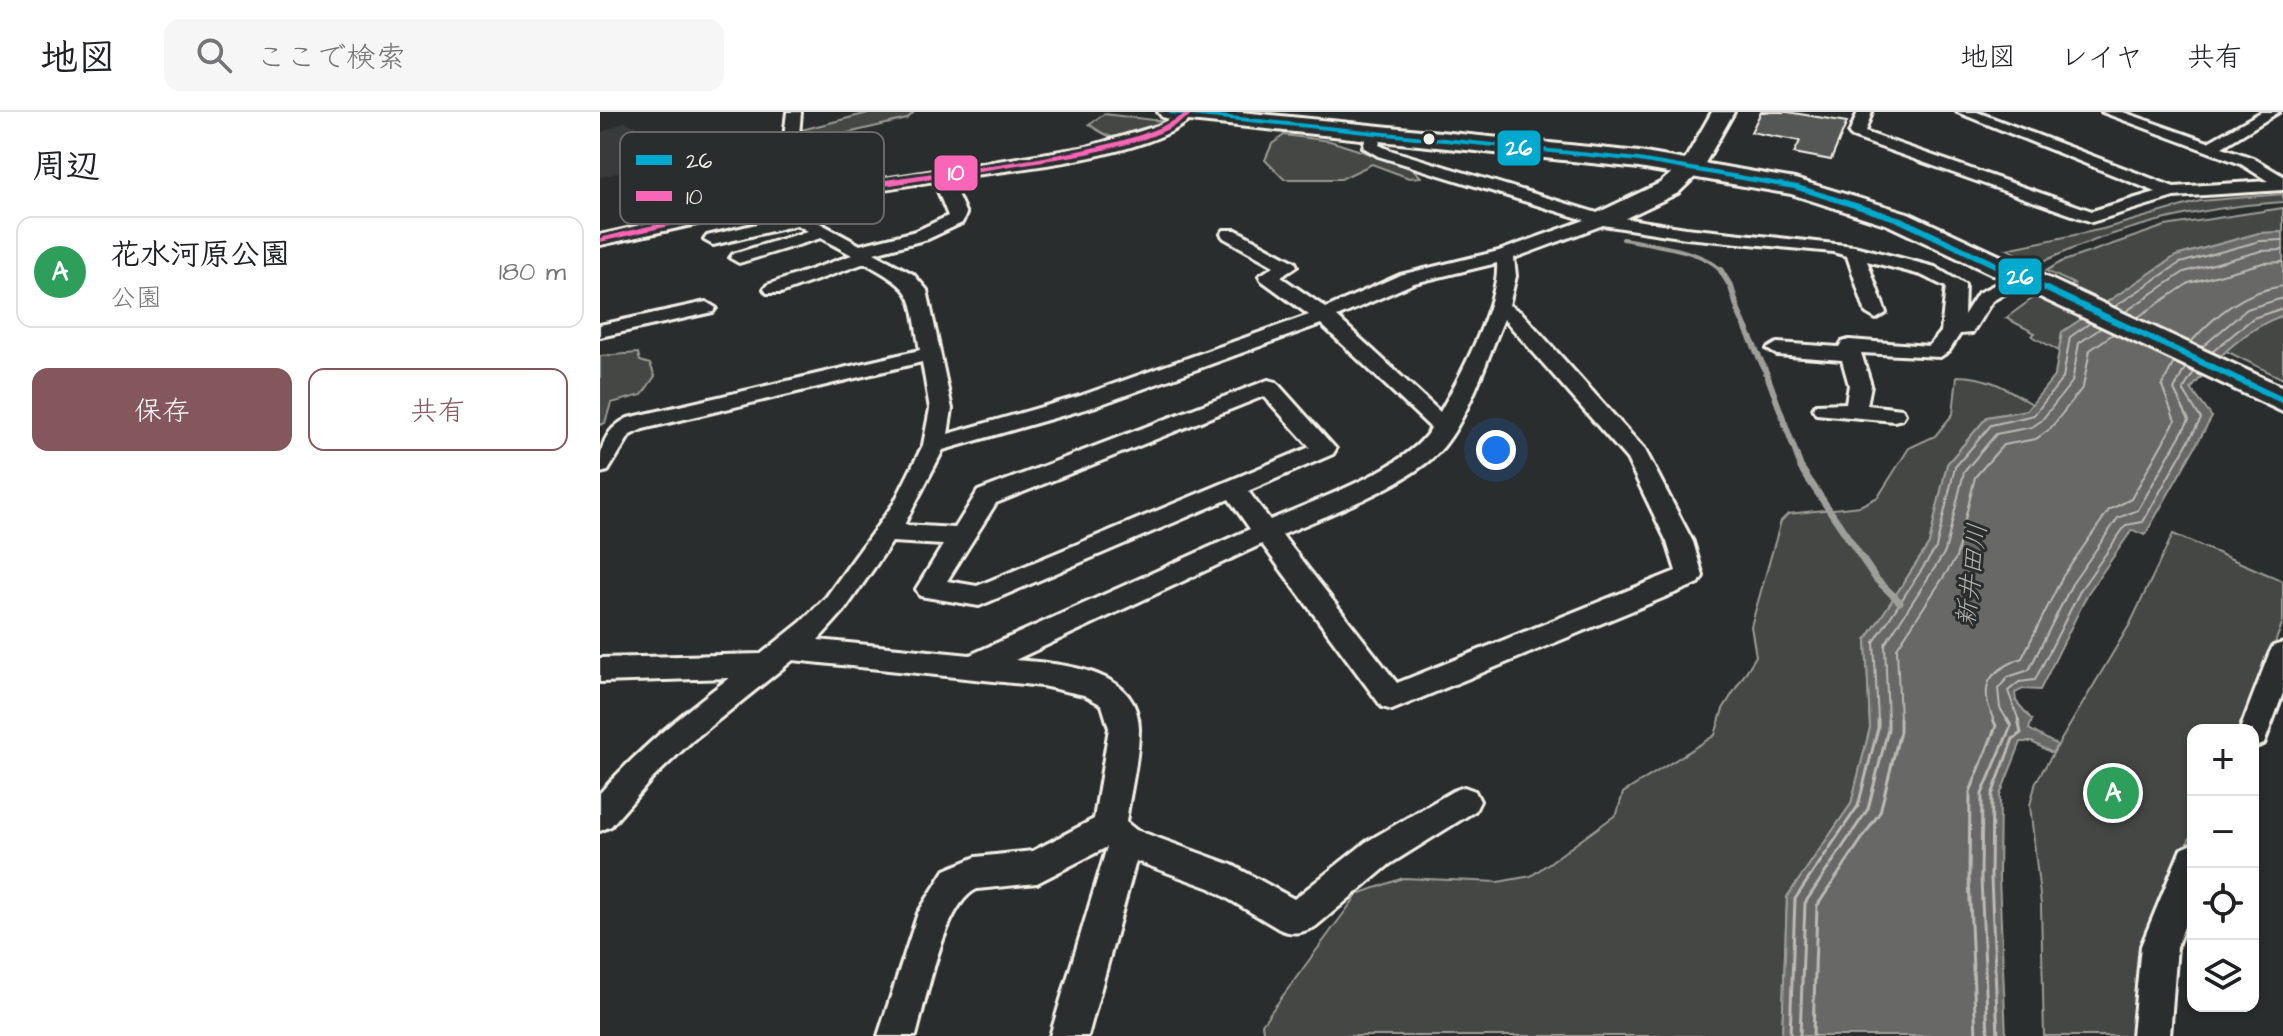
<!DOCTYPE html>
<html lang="ja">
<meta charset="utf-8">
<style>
body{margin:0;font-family:"Architects Daughter","Klee One",sans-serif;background:#f6f6f6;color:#202124}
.controls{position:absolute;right:24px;bottom:24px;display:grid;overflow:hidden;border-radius:16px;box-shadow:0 2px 6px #0004}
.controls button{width:72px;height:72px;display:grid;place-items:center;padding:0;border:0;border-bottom:2px solid #e0e0e0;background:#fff;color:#202124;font:40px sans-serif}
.you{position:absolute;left:896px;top:338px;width:28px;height:28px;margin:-20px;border:6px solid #fff;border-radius:50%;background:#1a73e8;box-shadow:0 0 0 12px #1a73e833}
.badge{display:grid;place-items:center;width:52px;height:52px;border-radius:50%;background:#84575d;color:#fff;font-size:26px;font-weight:700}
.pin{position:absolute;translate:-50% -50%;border:4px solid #fff;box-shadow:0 2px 8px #0006}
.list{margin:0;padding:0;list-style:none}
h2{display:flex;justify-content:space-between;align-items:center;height:104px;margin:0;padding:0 32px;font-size:34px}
h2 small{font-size:26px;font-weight:400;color:#757577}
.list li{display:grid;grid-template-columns:52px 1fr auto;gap:24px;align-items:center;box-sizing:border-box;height:112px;margin:0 16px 16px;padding:0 16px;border:2px solid #e0e0e0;border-radius:16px}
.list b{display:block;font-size:30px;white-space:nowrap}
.list p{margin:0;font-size:26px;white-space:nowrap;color:#757577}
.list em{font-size:26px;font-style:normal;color:#757577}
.actions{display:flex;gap:16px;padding:24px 32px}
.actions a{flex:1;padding:18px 0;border:2px solid #84575d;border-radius:16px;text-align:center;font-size:28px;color:#84575d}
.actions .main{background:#84575d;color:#fff}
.icon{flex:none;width:44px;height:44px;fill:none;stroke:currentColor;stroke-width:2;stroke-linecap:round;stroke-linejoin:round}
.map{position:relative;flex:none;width:1683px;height:924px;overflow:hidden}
header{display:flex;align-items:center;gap:48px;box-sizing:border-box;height:112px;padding:0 40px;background:#fff;border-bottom:2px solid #e0e0e0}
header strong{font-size:38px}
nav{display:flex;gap:44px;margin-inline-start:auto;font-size:28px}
.search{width:560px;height:72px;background:#f6f6f6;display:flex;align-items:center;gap:20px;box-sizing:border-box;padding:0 28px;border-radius:16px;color:#757577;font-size:30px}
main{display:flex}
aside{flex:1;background:#fff}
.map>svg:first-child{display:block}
.built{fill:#373a3a}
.green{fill:#444645;stroke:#9c9c96;stroke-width:2}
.water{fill:#676866;stroke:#9f9f9a;stroke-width:2}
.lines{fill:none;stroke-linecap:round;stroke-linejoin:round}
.shore-far1{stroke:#bcbab4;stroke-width:2}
.shore{stroke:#bcbab4;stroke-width:3}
.stream-far2{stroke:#9f9f9a;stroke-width:4}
.stream-far1{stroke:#9f9f9a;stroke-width:6}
.stream{stroke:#9f9f9a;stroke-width:7}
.building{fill:#555756;stroke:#f4f1e8;stroke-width:2}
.street-casing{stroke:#f4f1e8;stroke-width:6}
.secondary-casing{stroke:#f4f1e8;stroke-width:6}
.primary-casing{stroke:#f4f1e8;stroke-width:6}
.street{fill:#2a2d2e;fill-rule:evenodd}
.secondary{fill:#2a2d2e;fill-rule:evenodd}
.primary{fill:#2a2d2e;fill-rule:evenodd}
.bus-1-casing{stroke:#2a2d2e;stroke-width:6}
.bus-2-casing{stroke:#2a2d2e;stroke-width:6}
.bus-1{fill:#00a9ce;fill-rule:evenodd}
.bus-2{fill:#fa66b7;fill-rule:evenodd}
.bus-dot{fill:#f4f1e8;stroke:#2a2d2e;stroke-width:3}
.labels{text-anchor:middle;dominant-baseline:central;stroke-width:6;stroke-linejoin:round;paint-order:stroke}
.water-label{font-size:26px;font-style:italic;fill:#b5b3ae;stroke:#2a2d2e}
.key{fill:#2a2d2e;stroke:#676866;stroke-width:2}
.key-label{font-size:22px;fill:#f4f1e8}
.line-badge{stroke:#2a2d2e;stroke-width:3}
.badge-label{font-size:22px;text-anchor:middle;font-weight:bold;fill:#fff}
</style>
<header>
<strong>地図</strong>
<div class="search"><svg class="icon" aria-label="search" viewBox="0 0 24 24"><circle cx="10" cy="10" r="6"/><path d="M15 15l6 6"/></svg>ここで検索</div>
<nav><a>地図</a><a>レイヤ</a><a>共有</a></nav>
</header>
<main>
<aside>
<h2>周辺<small></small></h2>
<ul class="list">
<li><span class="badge" style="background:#2e9e5b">A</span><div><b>花水河原公園</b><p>公園</p></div><em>180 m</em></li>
</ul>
<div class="actions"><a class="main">保存</a><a>共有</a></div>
</aside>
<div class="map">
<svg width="1683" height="924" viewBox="0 0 1683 924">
<rect width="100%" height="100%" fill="#2a2d2e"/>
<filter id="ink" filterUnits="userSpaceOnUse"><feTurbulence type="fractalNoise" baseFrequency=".0125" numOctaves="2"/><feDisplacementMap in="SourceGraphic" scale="16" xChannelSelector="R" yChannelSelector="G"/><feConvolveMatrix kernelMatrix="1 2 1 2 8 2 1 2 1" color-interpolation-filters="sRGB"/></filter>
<g filter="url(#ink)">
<polygon class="built" points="24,10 69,24 27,43 45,55 0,65 0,21"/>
<g class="green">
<polygon points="272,0 314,0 307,7 231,25 238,41 220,54 226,78 194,84 194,40 144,44 52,62 50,49 128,24 178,24"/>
<path d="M504,2l57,7 4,5c-35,11 -44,23 -76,-2z"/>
<polygon points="684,23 730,29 811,55 821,65 809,66 772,52 741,67 684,67 665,48 672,32"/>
<path d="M1683,82v8c-83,5 -163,24 -239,59l-10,-4 -7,2 -20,-10 96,-20 97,-28z"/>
<polygon points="1683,96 1683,120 1659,121 1576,144 1462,220 1459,239 1432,224 1435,221 1406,206 1436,184 1447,189 1474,172 1446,159 1461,150 1565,114"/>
<polygon points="1683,203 1683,267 1624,238 1658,212"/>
<polygon points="38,241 40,249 50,252 55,264 42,283 11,291 5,311 0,313 0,244"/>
<path d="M1357,264c30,0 50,12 75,28l-5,6 -40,7 -40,47 -18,80 -63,96 4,88 -19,76 -64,93 -5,139h-518l-2,-12 96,-130 45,-16 95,4 33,-6 86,-62 6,-21 92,-58 8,-26 33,-53 -5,-30 30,-105 7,-7 72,-8 18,-9 31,-49 26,-12 18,-22z"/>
<polygon points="1573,422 1683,469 1683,509 1643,618 1593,618 1593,720 1557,791 1540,842 1535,924 1444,924 1441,793 1430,693 1436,670 1530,512"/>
</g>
<path class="water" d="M1683,120v83c-40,15 -65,42 -92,74l21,28 -67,118 -13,-5 -44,63 -48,97 -17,-1 -8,4 1,8 16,19 -3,9 28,16 -5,8 -20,-11h-11l-21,53 -1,83 7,158h-224l5,-139 64,-93 19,-76 -4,-88 63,-96 18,-80 40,-47 40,-7 28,-35 7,-43 114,-76 83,-23z"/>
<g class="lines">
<g class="shore-far1">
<polyline points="1514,195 1580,151 1660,129 1683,128"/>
<polyline points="1525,200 1584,160 1661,139 1683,138"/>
<polyline points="1538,205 1589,171 1663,151 1683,150"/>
<path d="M1591,230c25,-28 53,-51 92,-56"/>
<polyline points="1602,235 1647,197 1683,186"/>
<polyline points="1612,240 1653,206 1683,196"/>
<polyline points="1278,609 1274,530 1336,436 1355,355 1391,313 1434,303 1463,266 1470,225 1490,211"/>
<polyline points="1288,609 1285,532 1345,440 1364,360 1396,322 1432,315 1441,309 1472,270 1479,231 1501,216"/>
<polyline points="1300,609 1297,536 1356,446 1375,365 1403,333 1436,327 1450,317 1483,275 1490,238 1513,222"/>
<path d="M1394,609c-16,-36 -6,-49 28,-63l41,-82 46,-66 22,-11 44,-78 -13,-35 12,-24"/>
<polyline points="1408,609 1400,596 1398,577 1408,565 1429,558 1472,472 1518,406 1538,398 1589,308 1574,278 1585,256"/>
<polyline points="1419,609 1408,579 1419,570 1435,568 1481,477 1526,413 1543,410 1601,307 1583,278 1594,260"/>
</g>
<g class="shore">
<polyline points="1190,924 1195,787 1258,694 1278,616 1278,607"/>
<polyline points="1200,924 1205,791 1268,697 1288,617 1288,607"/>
<polyline points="1213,924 1217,794 1280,700 1300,619 1300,607"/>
<polyline points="1376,924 1369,766 1370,680 1396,614 1393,607"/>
<polyline points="1388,924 1381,766 1382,682 1411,614 1407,607"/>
<polyline points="1398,924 1391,766 1392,683 1413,627 1421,621 1418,607"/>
</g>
<path class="stream-far2" d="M1023,127c25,5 83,11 98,32"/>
<polyline class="stream-far1" points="1120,157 1131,175 1139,201 1166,260 1202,358"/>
<polyline class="stream" points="1201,356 1276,467 1300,490"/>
</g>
<polygon class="building" points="1161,0 1188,0 1247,10 1231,48 1194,41 1200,29 1151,20"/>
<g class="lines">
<defs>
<g id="street">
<path d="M187,0h14l-7,81 293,-46 74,-22 21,-13 14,2c-40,43 -186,56 -246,64l16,36 -4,9 -34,16 -54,14 39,21 14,16 25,119 -4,25 132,-38 229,-81 -48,-35 -2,-4 15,-10 -50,-28 -3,-4 3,-4h12l59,32 2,4 -16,11 45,31 74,-33 99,-24 86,-31 -207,-64 -15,-9 4,-14 8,-5 8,5 -4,12 11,5 214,65 82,13 168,18 81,21 30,18 -1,30 14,-22 40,-20h14l2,4 -42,24 -20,32 -12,1 -11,17 -9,6 -79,-4 10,32 -4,20 35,4 3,5 -3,5 -8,2 -78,-7 -3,-5 3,-5 30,-1 3,-18 -7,-25 -65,-5 -10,-6 10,-6 62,4 3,-5 7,-2 80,6 12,-14 5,-45 -25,-12 -54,-14 19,52 -10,6 -10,-6 -19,-57 -14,-4 -147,-14 -83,-13 -89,33 2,18 -7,29 13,8 123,137 48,92 10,34 -4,7 -307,127 -10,-3 -120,-163 -247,116c45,4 124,8 124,69 0,30 -9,63 -13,93l10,8 96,35 62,34 72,-57 87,-51 11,-4 11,4 5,10 -5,10 -85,53 -75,63c-14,6 -22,8 -36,2l-69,-41 -74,-27 -48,175h-38l57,-189 -70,36 -60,6c-33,14 -51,112 -61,147h-38l40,-123 27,-43 31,-13 57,-6 61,-32 15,-91 -7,-23 -18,-10 -42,-9 -249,-26 -101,81 -41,39 -40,46 -11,5v-38c39,-44 83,-80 129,-115l-129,4v-24l161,-4 40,-32 25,-25 68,-94 29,-58 7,-36 -8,-47 -279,67 -13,6 -22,36 -8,2c0,-26 4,-43 28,-55l292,-68c-10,-57 -3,-58 -55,-87l-84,30h-14l-3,-4 3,-4 85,-30 -31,-17 -82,25 -9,-5 3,-4 75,-23 -11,-6 -84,20 -9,-5 3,-4 78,-19 -6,-11 -179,39v-10l177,-39zM334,69l14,35 -32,15 -56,14 -62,-34 -4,-8zM897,151c3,38 -37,114 -57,149l-103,-95 77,-34zM904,207l123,140 40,83 9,29 -279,112 -115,-148c46,-21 131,-51 162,-89 26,-32 43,-88 60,-127zM721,212l110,104c-22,40 -118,73 -161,92l-22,-29 85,-37 3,-5 -60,-67 -8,-2 -290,111 -23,37 -51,-3 39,-75 153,-44zM664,284l46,51 -333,139 -30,-5 49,-78zM629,387l21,30 -280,126 -152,-15 26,-29 48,-69 51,3 -27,44 4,7 59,10z"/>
<polygon points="1258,0 1272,0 1265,20 1492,99 1556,80 1357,0 1377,0 1574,75 1668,69 1641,52 1502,0 1523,0 1608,30 1661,0 1679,0 1622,35 1653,46 1683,64 1683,78 1574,85 1492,110 1252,25 1249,22"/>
<polygon points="106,190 116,196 113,200 0,225 0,213"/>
<polygon points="1683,531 1683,581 1664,632 1653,636 1653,618 1640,618 1669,542 1673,534"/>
<polygon points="1593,732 1593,791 1577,834 1570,924 1532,924 1541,834 1581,737"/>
</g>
<polygon id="secondary" points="1112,0 1134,0 1100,60 1078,81 1011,113 993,113 989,108 993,103 1060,71 1083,51"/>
<polygon id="primary" points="558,0 641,0 1039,40 1195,67 1308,101 1683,275 1683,300 1288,113 1191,82 1039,56 570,7 562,5"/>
</defs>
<use href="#street" class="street-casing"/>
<use href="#secondary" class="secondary-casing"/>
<use href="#primary" class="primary-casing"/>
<use href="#street" class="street"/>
<use href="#secondary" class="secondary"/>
<use href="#primary" class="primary"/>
<defs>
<polygon id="bus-1" points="567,0 590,0 1039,46 1198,73 1301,105 1683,285 1683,292 1295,109 1194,77 1039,50 570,2"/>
<path id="bus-2" d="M587,1l5,1c-30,24 -68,31 -105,40l-285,45 -102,20 -100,23v-4c98,-25 198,-45 298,-60 54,-8 109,-14 163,-24 44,-8 87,-17 126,-41z"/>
</defs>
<use href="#bus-1" class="bus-1-casing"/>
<use href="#bus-2" class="bus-2-casing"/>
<use href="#bus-1" class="bus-1"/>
<use href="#bus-2" class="bus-2"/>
</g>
</g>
<circle class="bus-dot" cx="829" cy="27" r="7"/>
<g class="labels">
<g class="water-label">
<text transform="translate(1372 463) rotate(-83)">新井田川</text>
</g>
</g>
<rect x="20" y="20" width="264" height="92" rx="12" class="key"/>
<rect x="36" y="43" width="36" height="10" fill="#00a9ce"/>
<rect x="36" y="79" width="36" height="10" fill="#fa66b7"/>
<g class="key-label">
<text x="86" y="56">26</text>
<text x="86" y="92">10</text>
</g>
<g class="line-badge">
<rect x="896" y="17" width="46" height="38" rx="8" fill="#00a9ce"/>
<rect x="333" y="42" width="46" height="38" rx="8" fill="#fa66b7"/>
<rect x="1397" y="145" width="46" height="39" rx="8" fill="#00a9ce"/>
</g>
<g class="badge-label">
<text x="919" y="43">26</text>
<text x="356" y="68">10</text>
<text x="1420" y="172">26</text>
</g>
</svg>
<div class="controls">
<button>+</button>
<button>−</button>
<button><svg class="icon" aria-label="locate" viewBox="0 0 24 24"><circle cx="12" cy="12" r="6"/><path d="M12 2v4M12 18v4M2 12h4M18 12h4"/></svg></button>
<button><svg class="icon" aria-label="layers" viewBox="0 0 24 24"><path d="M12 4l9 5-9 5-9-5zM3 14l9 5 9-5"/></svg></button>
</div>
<div class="you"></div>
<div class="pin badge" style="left:1513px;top:681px;background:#2e9e5b">A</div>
</div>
</main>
